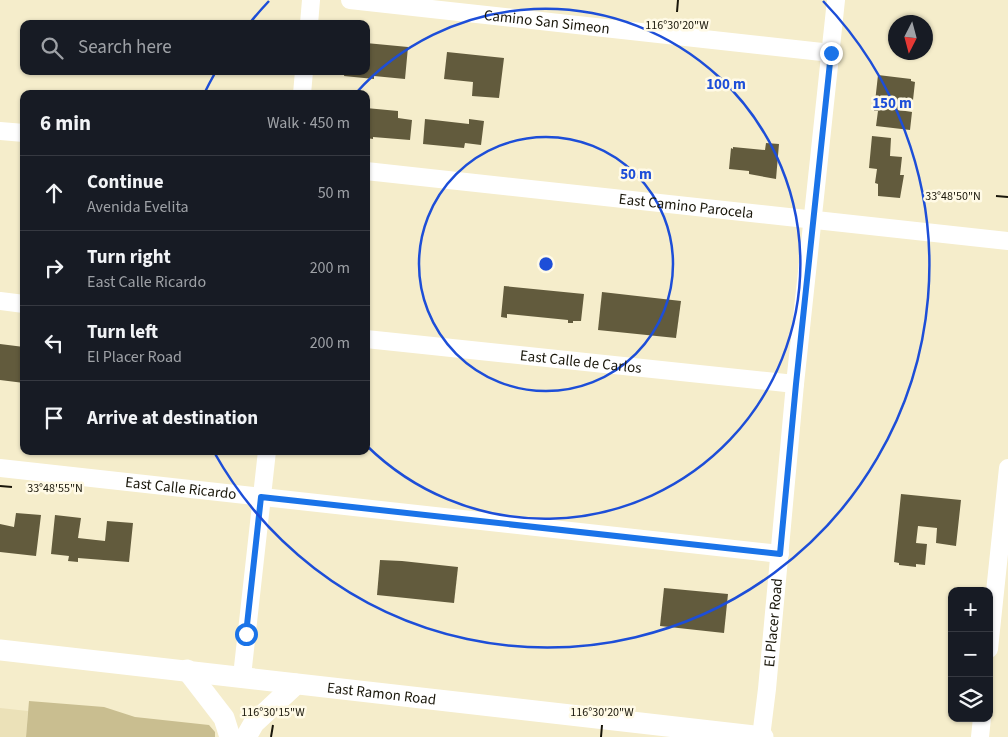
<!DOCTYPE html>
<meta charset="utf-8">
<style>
body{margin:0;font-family:"Source Sans 3",sans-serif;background:#242831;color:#f1f3f6}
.controls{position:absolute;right:15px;bottom:15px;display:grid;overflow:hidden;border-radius:10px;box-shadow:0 1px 4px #0004}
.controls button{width:45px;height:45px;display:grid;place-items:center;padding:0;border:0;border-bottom:1px solid #363941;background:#171b24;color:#f1f3f6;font:25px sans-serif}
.compass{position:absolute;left:888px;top:15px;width:45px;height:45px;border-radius:50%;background:#171b24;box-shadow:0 1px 4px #0004;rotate:186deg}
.stop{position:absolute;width:15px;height:15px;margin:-11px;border:4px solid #1a73e8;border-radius:50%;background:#fff}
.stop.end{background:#1a73e8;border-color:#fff;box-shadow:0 1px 5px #0008}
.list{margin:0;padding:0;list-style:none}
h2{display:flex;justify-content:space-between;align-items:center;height:65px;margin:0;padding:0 20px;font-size:21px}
h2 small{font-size:16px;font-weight:400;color:#9ea1a6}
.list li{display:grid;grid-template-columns:32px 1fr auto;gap:15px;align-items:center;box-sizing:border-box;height:75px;padding:0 20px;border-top:1px solid #363941}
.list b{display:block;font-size:19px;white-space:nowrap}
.list p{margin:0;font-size:16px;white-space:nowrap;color:#9ea1a6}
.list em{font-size:16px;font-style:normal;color:#9ea1a6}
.icon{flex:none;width:28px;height:28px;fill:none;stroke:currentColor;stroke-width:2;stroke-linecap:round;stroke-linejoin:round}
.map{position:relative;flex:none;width:1008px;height:737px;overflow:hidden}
.search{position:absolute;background:#171b24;box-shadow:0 1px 4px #0004;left:20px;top:20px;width:350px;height:55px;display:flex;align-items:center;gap:12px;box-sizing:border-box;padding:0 18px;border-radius:10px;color:#9ea1a6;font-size:19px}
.panel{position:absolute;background:#171b24;box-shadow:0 1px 4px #0004;left:20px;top:90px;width:350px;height:365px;border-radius:10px}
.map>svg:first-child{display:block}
.built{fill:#ebe1b8}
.green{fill:#c9be90}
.building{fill:#625b3d}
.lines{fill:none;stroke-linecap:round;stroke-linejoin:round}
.minor{stroke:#fff;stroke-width:18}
.major{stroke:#fff;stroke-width:21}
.route{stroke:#1a73e8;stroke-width:6}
.ticks{fill:none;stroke:#19160a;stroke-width:2}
.ring{fill:none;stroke:#1d4ed8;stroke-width:2.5}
.labels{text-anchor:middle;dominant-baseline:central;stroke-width:5;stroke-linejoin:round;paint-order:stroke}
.street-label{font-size:15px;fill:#19160a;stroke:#fffae6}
.ticks-label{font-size:12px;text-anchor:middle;fill:#19160a;stroke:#fffae6;stroke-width:5;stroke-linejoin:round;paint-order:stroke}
.centre{fill:#1d4ed8;stroke:#fffae6;stroke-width:2.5}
.ring-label{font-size:15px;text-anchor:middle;font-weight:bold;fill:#1d4ed8;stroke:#fffae6;stroke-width:5;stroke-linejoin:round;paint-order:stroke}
</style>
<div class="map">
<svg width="1008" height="737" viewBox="0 0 1008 737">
<rect width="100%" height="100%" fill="#f5edcb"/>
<polygon class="built" points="0,708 28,711 26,737 0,737"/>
<polygon class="green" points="29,701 104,707 135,717 209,725 215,732 215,737 26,737"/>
<g class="building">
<polygon points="366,43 408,47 405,79 374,76 374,79 344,76 345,71 366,71"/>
<polygon points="447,52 504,58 499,98 472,96 473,82 444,79"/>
<polygon points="878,75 911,79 911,81 915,82 913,100 909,99 909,101 900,101 900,102 905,103 904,108 900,108 899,110 912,112 910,130 876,126 878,111 874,111"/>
<polygon points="366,108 398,111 398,118 412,120 410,140 373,137 373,139 366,138"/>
<polygon points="425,119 469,124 469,119 484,121 481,145 465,143 464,148 423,144"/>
<polygon points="872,136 891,138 890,156 902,157 900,175 904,175 900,198 878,196 878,184 875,183 877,169 869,168"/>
<polygon points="766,143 779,144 776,179 749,174 749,171 729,169 731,148 733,149 733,147 765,150"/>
<polygon points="504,286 584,294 581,321 573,321 573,323 568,323 568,320 507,314 507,318 501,317"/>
<polygon points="602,292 681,301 676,338 598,330"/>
<polygon points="0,344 24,347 24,383 0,380"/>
<polygon points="901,494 961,500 956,546 936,543 937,528 918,526 916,543 927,544 925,565 916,564 916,567 899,565 899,563 894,562"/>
<polygon points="16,513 41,515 36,556 0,552 0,524 14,527"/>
<polygon points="55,515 81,518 78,538 105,541 107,521 133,523 129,562 78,558 78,562 68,561 69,556 51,554"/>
<polygon points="380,560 402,561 458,567 454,603 377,595"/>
<polygon points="664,588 728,594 724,633 660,626"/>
</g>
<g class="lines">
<g class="minor">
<path id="s1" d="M350,0l481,53"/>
<polyline points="309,24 311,0"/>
<polyline points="302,94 304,71"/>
<polyline points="0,131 24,133"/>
<path id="s2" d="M366,171l642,70"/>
<polyline points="0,301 24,304"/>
<path id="s3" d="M366,339l429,45"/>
<path id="s4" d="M0,468l780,86"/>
<polyline points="989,649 1008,468"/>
<polyline points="242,676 267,451"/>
<path id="s5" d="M761,737l6,-48 28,-305 41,-384"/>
<polyline points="980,737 982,718"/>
</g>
<g class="major">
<path id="s6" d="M0,650l763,87"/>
<polyline points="187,670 224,718 230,737"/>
<polyline points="246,737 254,723 296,684"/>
</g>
</g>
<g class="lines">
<polyline class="route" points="246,634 261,497 780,554 796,384 831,53"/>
</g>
<path class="ticks" d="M677,12l1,-12M996,196l12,1M0,486l12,1M271,737l2,-12M601,737l1,-12"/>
<g class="ring">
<circle cx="546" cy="264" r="127"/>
<path d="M356 93A255 255 0 1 1 367 446"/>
<path d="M204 94A382 382 0 0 1 215 73M249 24A382 382 0 0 1 269 1M823 1A382 382 0 1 1 214 452"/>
</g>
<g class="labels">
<g class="street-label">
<text stroke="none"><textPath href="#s1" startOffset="198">Camino San Simeon</textPath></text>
<text stroke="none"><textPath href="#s2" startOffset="322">East Camino Parocela</textPath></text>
<text stroke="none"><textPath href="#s3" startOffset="216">East Calle de Carlos</textPath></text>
<text stroke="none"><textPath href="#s4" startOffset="182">East Calle Ricardo</textPath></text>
<text stroke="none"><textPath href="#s5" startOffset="115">El Placer Road</textPath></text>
<text stroke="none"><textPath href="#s6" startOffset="384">East Ramon Road</textPath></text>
</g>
</g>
<g class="ticks-label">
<text x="677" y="29">116°30'20"W</text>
<text x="953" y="200">33°48'50"N</text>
<text x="55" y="492">33°48'55"N</text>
<text x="273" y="716">116°30'15"W</text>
<text x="602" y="716">116°30'20"W</text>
</g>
<circle cx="546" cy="264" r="8" class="centre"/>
<g class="ring-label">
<text x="726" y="89">100 m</text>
<text x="892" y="108">150 m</text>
<text x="636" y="179">50 m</text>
</g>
</svg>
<div class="controls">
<button>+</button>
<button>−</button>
<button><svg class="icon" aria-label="layers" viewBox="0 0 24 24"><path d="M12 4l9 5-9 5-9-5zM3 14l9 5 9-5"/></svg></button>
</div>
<svg class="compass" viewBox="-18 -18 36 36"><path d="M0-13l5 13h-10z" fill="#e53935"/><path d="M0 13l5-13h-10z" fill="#9ea1a6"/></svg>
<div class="stop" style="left:246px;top:634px"></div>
<div class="stop end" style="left:831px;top:53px"></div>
<div class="search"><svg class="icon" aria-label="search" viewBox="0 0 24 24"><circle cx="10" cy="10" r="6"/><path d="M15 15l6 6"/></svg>Search here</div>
<section class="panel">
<h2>6 min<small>Walk · 450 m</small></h2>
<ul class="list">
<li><svg class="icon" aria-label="ahead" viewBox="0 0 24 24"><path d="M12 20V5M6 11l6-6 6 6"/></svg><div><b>Continue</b><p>Avenida Evelita</p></div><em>50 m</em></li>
<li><svg class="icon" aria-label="right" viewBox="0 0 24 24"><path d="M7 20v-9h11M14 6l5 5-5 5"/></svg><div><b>Turn right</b><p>East Calle Ricardo</p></div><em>200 m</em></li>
<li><svg class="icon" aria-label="left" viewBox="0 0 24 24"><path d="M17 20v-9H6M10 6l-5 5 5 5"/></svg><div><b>Turn left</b><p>El Placer Road</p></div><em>200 m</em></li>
<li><svg class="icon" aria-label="arrive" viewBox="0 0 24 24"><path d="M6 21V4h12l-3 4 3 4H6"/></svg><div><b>Arrive at destination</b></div></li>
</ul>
</section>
</div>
